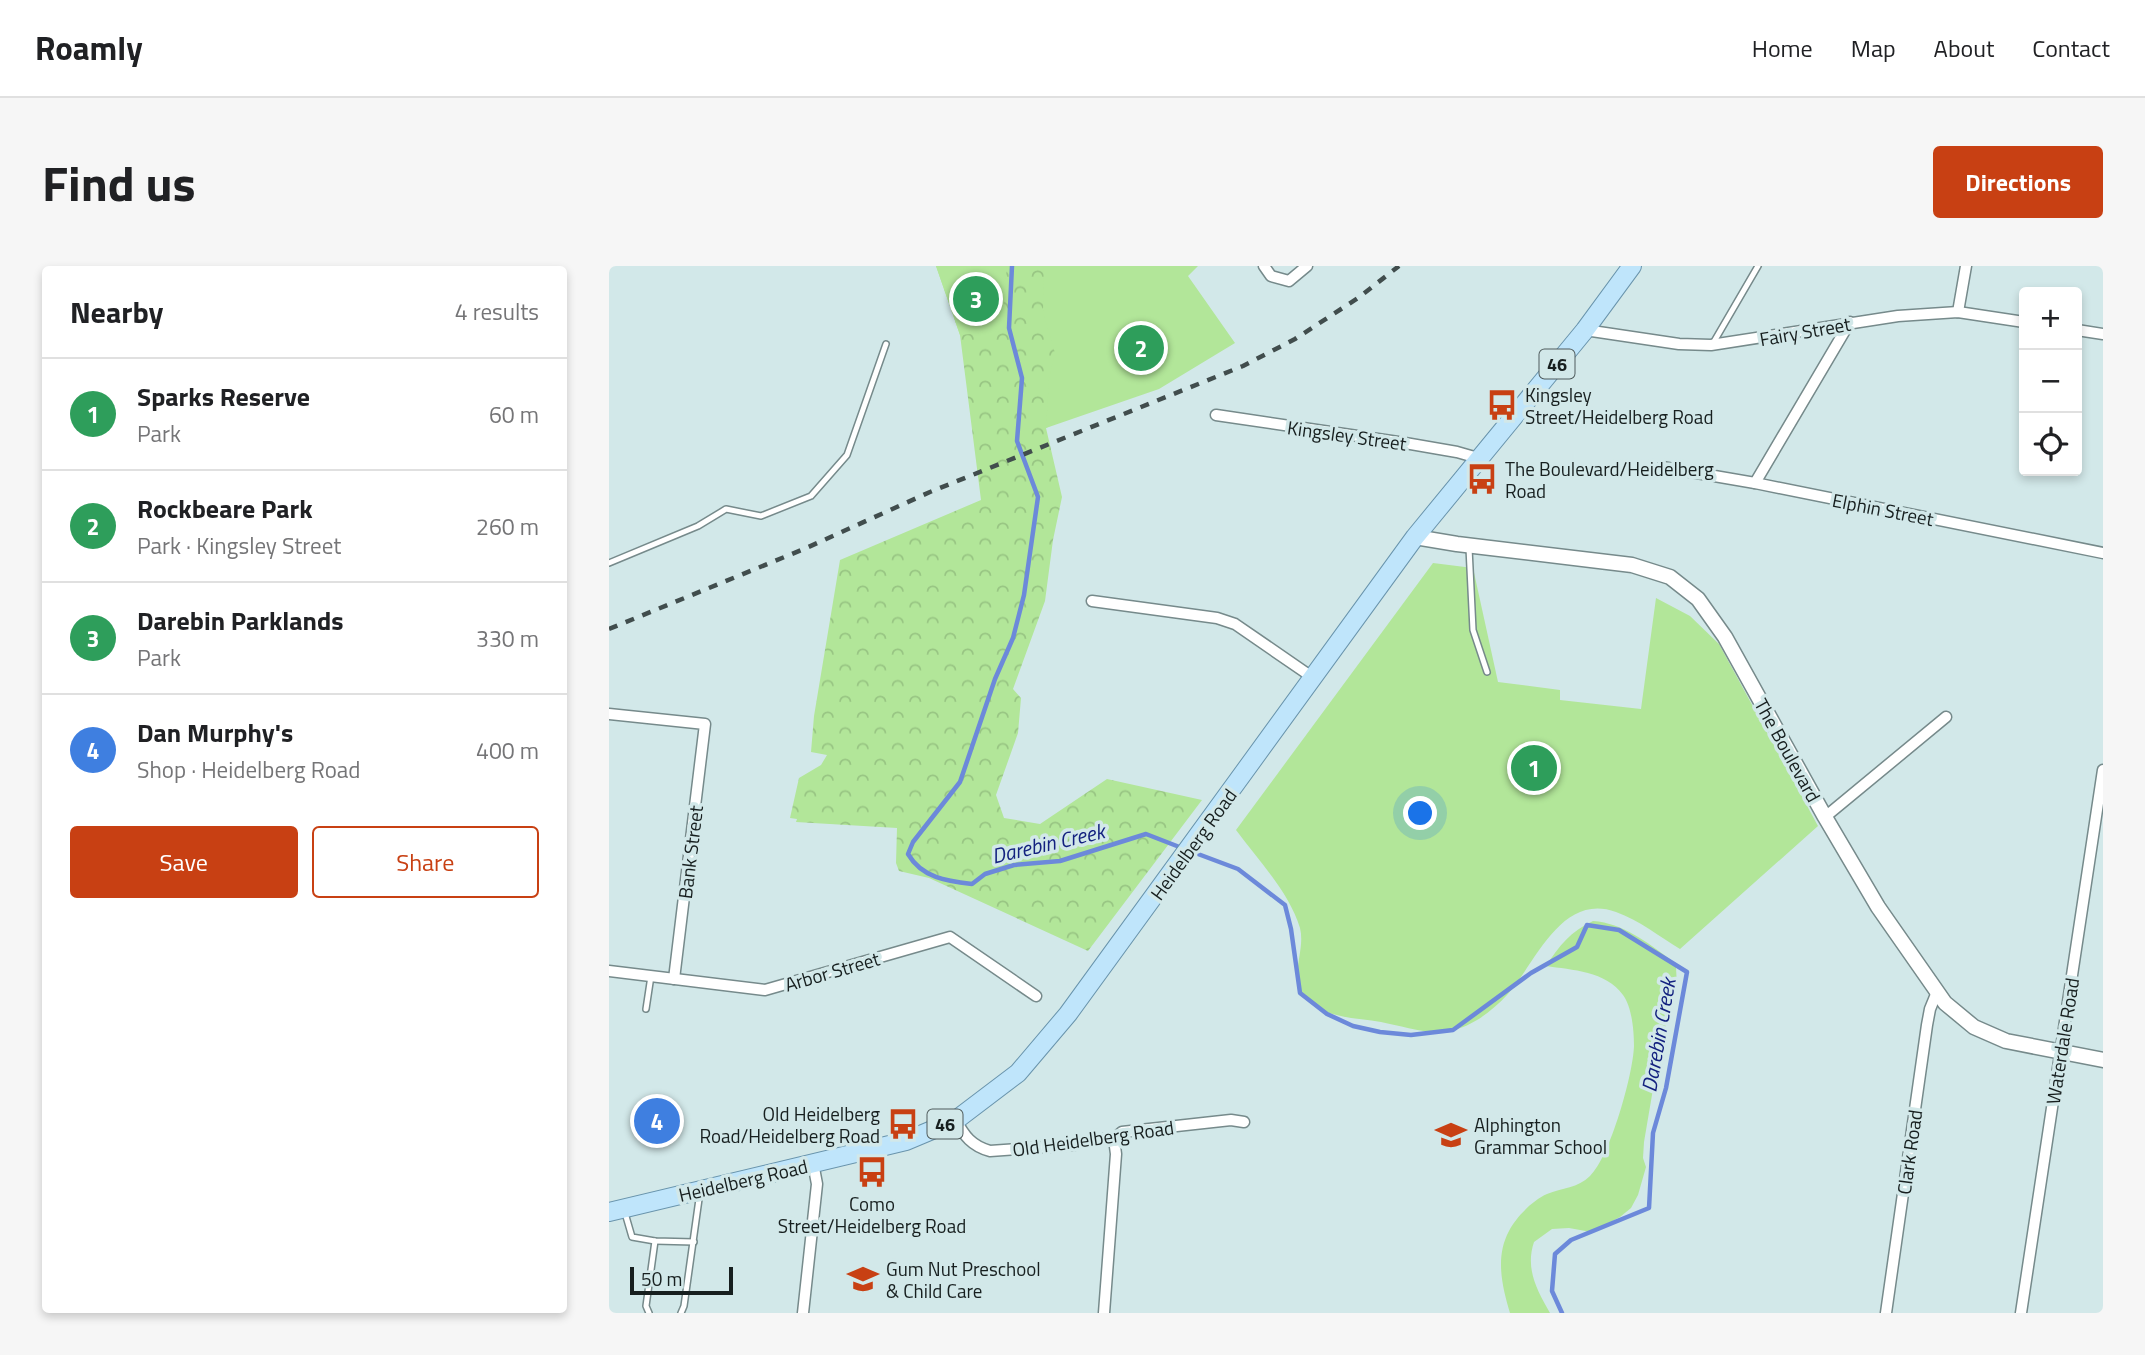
<!DOCTYPE html>
<meta charset="utf-8">
<style>
body{margin:0;font-family:"Titillium Web",sans-serif;background:#f6f6f6;color:#202124}
.controls{position:absolute;right:21px;top:21px;display:grid;overflow:hidden;border-radius:7px;box-shadow:0 4px 10px #0003}
.controls button{width:63px;height:63px;display:grid;place-items:center;padding:0;border:0;border-bottom:2px solid #e0e0e0;background:#fff;color:#202124;font:35px sans-serif}
.scale{position:absolute;left:21px;bottom:18px;width:103px;box-sizing:border-box;padding-left:7px;border:4px solid #171f1f;border-top:0;font-size:19px;line-height:24px;white-space:nowrap;color:#171f1f;-webkit-text-stroke:5px #d2e8e9;paint-order:stroke}
.you{position:absolute;left:812px;top:548px;width:24px;height:24px;margin:-18px;border:5px solid #fff;border-radius:50%;background:#1a73e8;box-shadow:0 0 0 10px #1a73e833}
.badge{display:grid;place-items:center;width:46px;height:46px;border-radius:50%;background:#c84013;color:#fff;font-size:23px;font-weight:700}
.pin{position:absolute;translate:-50% -50%;border:4px solid #fff;box-shadow:0 2px 7px #0006}
.list{margin:0;padding:0;list-style:none}
h2{display:flex;justify-content:space-between;align-items:center;height:91px;margin:0;padding:0 28px;font-size:30px}
h2 small{font-size:23px;font-weight:400;color:#757577}
.list li{display:grid;grid-template-columns:46px 1fr auto;gap:21px;align-items:center;box-sizing:border-box;height:112px;padding:0 28px;border-top:2px solid #e0e0e0}
.list b{display:block;font-size:26px;white-space:nowrap}
.list p{margin:0;font-size:23px;white-space:nowrap;color:#757577}
.list em{font-size:23px;font-style:normal;color:#757577}
.actions{display:flex;gap:14px;padding:21px 28px}
.actions a{flex:1;padding:16px 0;border:2px solid #c84013;border-radius:7px;text-align:center;font-size:24px;color:#c84013}
.actions .main{background:#c84013;color:#fff}
.icon{flex:none;width:38px;height:38px;fill:none;stroke:currentColor;stroke-width:2;stroke-linecap:round;stroke-linejoin:round}
.map{position:relative;flex:none;width:1494px;height:1047px;overflow:hidden;border-radius:7px}
header{display:flex;align-items:center;gap:42px;box-sizing:border-box;height:98px;padding:0 35px;background:#fff;border-bottom:2px solid #e0e0e0}
header strong{font-size:33px}
nav{display:flex;gap:38px;margin-inline-start:auto;font-size:24px}
.intro{display:flex;align-items:center;justify-content:space-between;box-sizing:border-box;height:168px;padding:0 42px}
h1{margin:0;font-size:49px}
.button{padding:18px 32px;border-radius:7px;background:#c84013;color:#fff;font-size:24px;font-weight:700}
main{display:flex;gap:42px;padding:0 42px}
aside{flex:1;background:#fff;border-radius:7px;box-shadow:0 4px 10px #0003}
.map>svg:first-child{display:block}
.forest{fill:url(#forest-crowns)}
.park{fill:#b2e699}
.lines{fill:none;stroke-linecap:round;stroke-linejoin:round}
.stream{stroke:#6c89da;stroke-width:4.5}
.service-casing{stroke:#768a8b;stroke-width:8}
.minor-casing{stroke:#768a8b;stroke-width:13}
.tertiary-casing{stroke:#768a8b;stroke-width:17}
.primary-casing{stroke:#6994ac;stroke-width:20}
.service{stroke:#fff;stroke-width:5}
.minor{stroke:#fff;stroke-width:10}
.tertiary{stroke:#fff;stroke-width:14}
.primary{stroke:#bfe5fb;stroke-width:18}
.rail{stroke:#414d4d;stroke-width:4.5;stroke-dasharray:9 9;stroke-linecap:butt}
.labels{text-anchor:middle;dominant-baseline:central;stroke-width:7;stroke-linejoin:round;paint-order:stroke}
.shield{fill:#d2e8e9;stroke:#4f5b5c;stroke-width:2}
.shield-label{font-size:18px;font-weight:bold;fill:#171f1f}
.street-label{font-size:19px;fill:#171f1f;stroke:#d2e8e9}
.poi-label{font-size:19px;fill:#171f1f;stroke:#d2e8e9;text-anchor:start}
.water-label{font-size:21px;font-style:italic;fill:#13217f;stroke:#d2e8e9}
</style>
<header>
<strong>Roamly</strong>
<nav><a>Home</a><a>Map</a><a>About</a><a>Contact</a></nav>
</header>
<div class="intro"><h1>Find us</h1><a class="button">Directions</a></div>
<main>
<aside>
<h2>Nearby<small>4 results</small></h2>
<ul class="list">
<li><span class="badge" style="background:#2e9e5b">1</span><div><b>Sparks Reserve</b><p>Park</p></div><em>60 m</em></li>
<li><span class="badge" style="background:#2e9e5b">2</span><div><b>Rockbeare Park</b><p>Park · Kingsley Street</p></div><em>260 m</em></li>
<li><span class="badge" style="background:#2e9e5b">3</span><div><b>Darebin Parklands</b><p>Park</p></div><em>330 m</em></li>
<li><span class="badge" style="background:#3f7fe0">4</span><div><b>Dan Murphy's</b><p>Shop · Heidelberg Road</p></div><em>400 m</em></li>
</ul>
<div class="actions"><a class="main">Save</a><a>Share</a></div>
</aside>
<div class="map">
<svg width="1494" height="1047" viewBox="0 0 1494 1047">
<defs>
<pattern id="forest-crowns" width="20" height="18" patternUnits="userSpaceOnUse" patternTransform="scale(1.75)"><rect width="20" height="18" fill="#b2e699"/><path d="M2 6a3 3 0 1 1 6 0M12 15a3 3 0 1 1 6 0" fill="none" stroke="#98c583"/></pattern>
</defs>
<rect width="100%" height="100%" fill="#d2e8e9"/>
<polygon class="forest" points="327,0 575,0 569,7 619,69 437,162 453,231 444,274 436,335 404,423 412,432 409,467 387,529 395,552 431,558 498,513 593,534 479,685 320,612 290,605 287,597 288,562 187,556 188,553 181,552 190,512 212,499 218,489 202,486 205,450 231,294 372,234 351,69"/>
<g class="park">
<polygon points="327,0 398,0 392,65 351,69"/>
<polygon points="435,0 589,0 579,10 626,77 550,123 437,162 440,113 446,87 434,46"/>
<path d="M824,297l40,5 25,114 62,8v10l81,9 15,-111 34,18 29,28 99,182 -138,123c-20,-12 -41,-29 -64,-37 -55,-20 -80,51 -109,83 -15,16 -35,32 -58,36 -21,4 -47,-5 -68,-9 -24,-4 -57,-4 -75,-23 -19,-20 0,-47 -6,-71 -11,-36 -42,-68 -64,-98z"/>
<path d="M984,655c30,2 55,22 78,39l5,7 1,20 -11,33 -4,48 -9,21 -9,53 -1,16 3,9 -8,28 -7,13 -11,9 -29,15 -22,-4 -17,1 -18,13c-9,27 3,48 16,71h-40c-8,-27 -15,-56 -1,-82 7,-14 24,-31 38,-37 15,-6 31,-6 43,-18 20,-19 43,-101 44,-130 0,-15 -2,-39 -11,-51 -17,-24 -51,-25 -77,-29 13,-20 25,-35 47,-45z"/>
</g>
<g class="lines">
<g class="stream">
<path d="M403,0l-3,62 13,50 -5,63 21,56 -14,98 -11,43 -18,41 -35,103 -47,60 -5,12c14,24 39,27 64,30l13,-10 29,-9 46,-4 86,-27 36,14"/>
<polyline points="581,585 629,603 676,639 682,663 691,727 718,748 744,760 771,766 802,769 844,764 922,707 968,681 978,659 1010,664 1078,706 1057,822 1044,867 1040,942 962,974 946,988 943,1025 953,1047"/>
</g>
<defs>
<g id="service">
<polyline points="1103,79 1149,0"/>
<polyline points="860,282 864,364 878,406"/>
<polyline points="0,297 89,260 117,243 152,250 202,230 238,189 277,78"/>
<polyline points="37,743 42,710"/>
<polyline points="16,947 23,971 46,975 85,976"/>
<polyline points="40,1047 37,1040 46,975"/>
<polyline points="72,1047 75,1040 91,926"/>
</g>
<g id="minor">
<polyline points="655,0 662,10 680,15 698,0"/>
<polyline points="1349,46 1357,0"/>
<polyline points="976,64 1070,78 1102,79 1289,50 1349,46 1415,56"/>
<polyline points="1468,64 1494,68"/>
<polyline points="607,149 796,177 848,186 869,192"/>
<polyline points="1053,201 1146,217 1494,287"/>
<polyline points="1146,217 1241,56"/>
<polyline points="483,335 608,352 626,358 703,411"/>
<polyline points="0,448 96,458 65,713"/>
<polyline points="1216,551 1337,451"/>
<polyline points="0,705 156,724 341,671 427,730"/>
<path d="M347,854c8,16 16,26 34,31l84,-6 20,-6h20l8,-7 109,-12 13,2"/>
<polyline points="194,1047 208,918 204,897"/>
<polyline points="495,1047 507,888 505,873"/>
<polyline points="1277,1047 1318,759 1321,743 1328,726"/>
<polyline points="1412,1047 1494,504"/>
</g>
<polyline id="tertiary" points="806,271 848,278 1023,299 1061,311 1089,333 1116,371 1216,551 1269,641 1336,737 1365,761 1397,775 1494,794"/>
<polyline id="primary" points="0,946 297,875 347,854 409,807 459,748 806,271 976,64 1023,0"/>
</defs>
<use href="#service" class="service-casing"/>
<use href="#minor" class="minor-casing"/>
<use href="#tertiary" class="tertiary-casing"/>
<use href="#primary" class="primary-casing"/>
<use href="#service" class="service"/>
<use href="#minor" class="minor"/>
<use href="#tertiary" class="tertiary"/>
<use href="#primary" class="primary"/>
<polyline class="rail" points="0,363 195,283 321,226 634,100 686,73 749,32 790,0"/>
</g>
<defs>
<symbol id="bus-bare" viewBox="-9 -9 18 18"><path d="M-5-6H5V4H4V6H2V4H-2V6H-4V4H-5ZM-3.5-4V0h7V-4ZM-3.5 1.2v1.5H-2V1.2ZM2 1.2v1.5H3.5V1.2Z" fill="#c84013" stroke="#d2e8e9" stroke-width="2.5" paint-order="stroke"/></symbol>
<symbol id="school-bare" viewBox="-9 -9 18 18"><path d="M0-5L7-2L0 1L-7-2ZM-4 1L0 2.5L4 1V4Q0 6-4 4Z" fill="#c84013" stroke="#d2e8e9" stroke-width="2.5" paint-order="stroke"/></symbol>
</defs>
<g fill-rule="evenodd">
<use href="#bus-bare" x="871" y="117" width="44" height="44"/>
<use href="#bus-bare" x="851" y="191" width="44" height="44"/>
<use href="#bus-bare" x="272" y="836" width="44" height="44"/>
<use href="#school-bare" x="820" y="847" width="44" height="44"/>
<use href="#bus-bare" x="241" y="884" width="44" height="44"/>
<use href="#school-bare" x="232" y="991" width="44" height="44"/>
</g>
<g class="labels">
<g class="shield">
<rect x="930.5" y="83.5" width="35" height="29" rx="5"/>
<rect x="318.5" y="843.5" width="35" height="29" rx="5"/>
</g>
<g class="shield-label">
<text x="948" y="98">46</text>
<text x="336" y="858">46</text>
</g>
<g class="street-label">
<text transform="translate(1196 65) rotate(-10)">Fairy Street</text>
<text transform="translate(738 169) rotate(8)">Kingsley Street</text>
<text transform="translate(1274 243) rotate(11)">Elphin Street</text>
<text transform="translate(1179 484) rotate(61)">The Boulevard</text>
<text transform="translate(584 578) rotate(-54)">Heidelberg Road</text>
<text transform="translate(81 586) rotate(-83)">Bank Street</text>
<text transform="translate(223 705) rotate(-16)">Arbor Street</text>
<text transform="translate(1453 775) rotate(-81)">Waterdale Road</text>
<text transform="translate(484 872) rotate(-8)">Old Heidelberg Road</text>
<text transform="translate(1300 886) rotate(-82)">Clark Road</text>
<text transform="translate(134 914) rotate(-13)">Heidelberg Road</text>
</g>
<g class="poi-label">
<text x="916" y="128">Kingsley<tspan x="916" dy="22">Street/Heidelberg Road</tspan></text>
<text x="896" y="202">The Boulevard/Heidelberg<tspan x="896" dy="22">Road</tspan></text>
<text x="271" y="847" text-anchor="end">Old Heidelberg<tspan x="271" dy="22">Road/Heidelberg Road</tspan></text>
<text x="865" y="858">Alphington<tspan x="865" dy="22">Grammar School</tspan></text>
<text x="263" y="937" text-anchor="middle">Como<tspan x="263" dy="22">Street/Heidelberg Road</tspan></text>
<text x="277" y="1002">Gum Nut Preschool<tspan x="277" dy="22">&amp; Child Care</tspan></text>
</g>
<g class="water-label">
<text transform="translate(439 577) rotate(-13)">Darebin Creek</text>
<text transform="translate(1049 769) rotate(-80)">Darebin Creek</text>
</g>
</g>
</svg>
<div class="controls">
<button>+</button>
<button>−</button>
<button><svg class="icon" aria-label="locate" viewBox="0 0 24 24"><circle cx="12" cy="12" r="6"/><path d="M12 2v4M12 18v4M2 12h4M18 12h4"/></svg></button>
</div>
<div class="scale">50 m</div>
<div class="you"></div>
<div class="pin badge" style="left:925px;top:502px;background:#2e9e5b">1</div>
<div class="pin badge" style="left:532px;top:82px;background:#2e9e5b">2</div>
<div class="pin badge" style="left:367px;top:33px;background:#2e9e5b">3</div>
<div class="pin badge" style="left:48px;top:855px;background:#3f7fe0">4</div>
</div>
</main>
